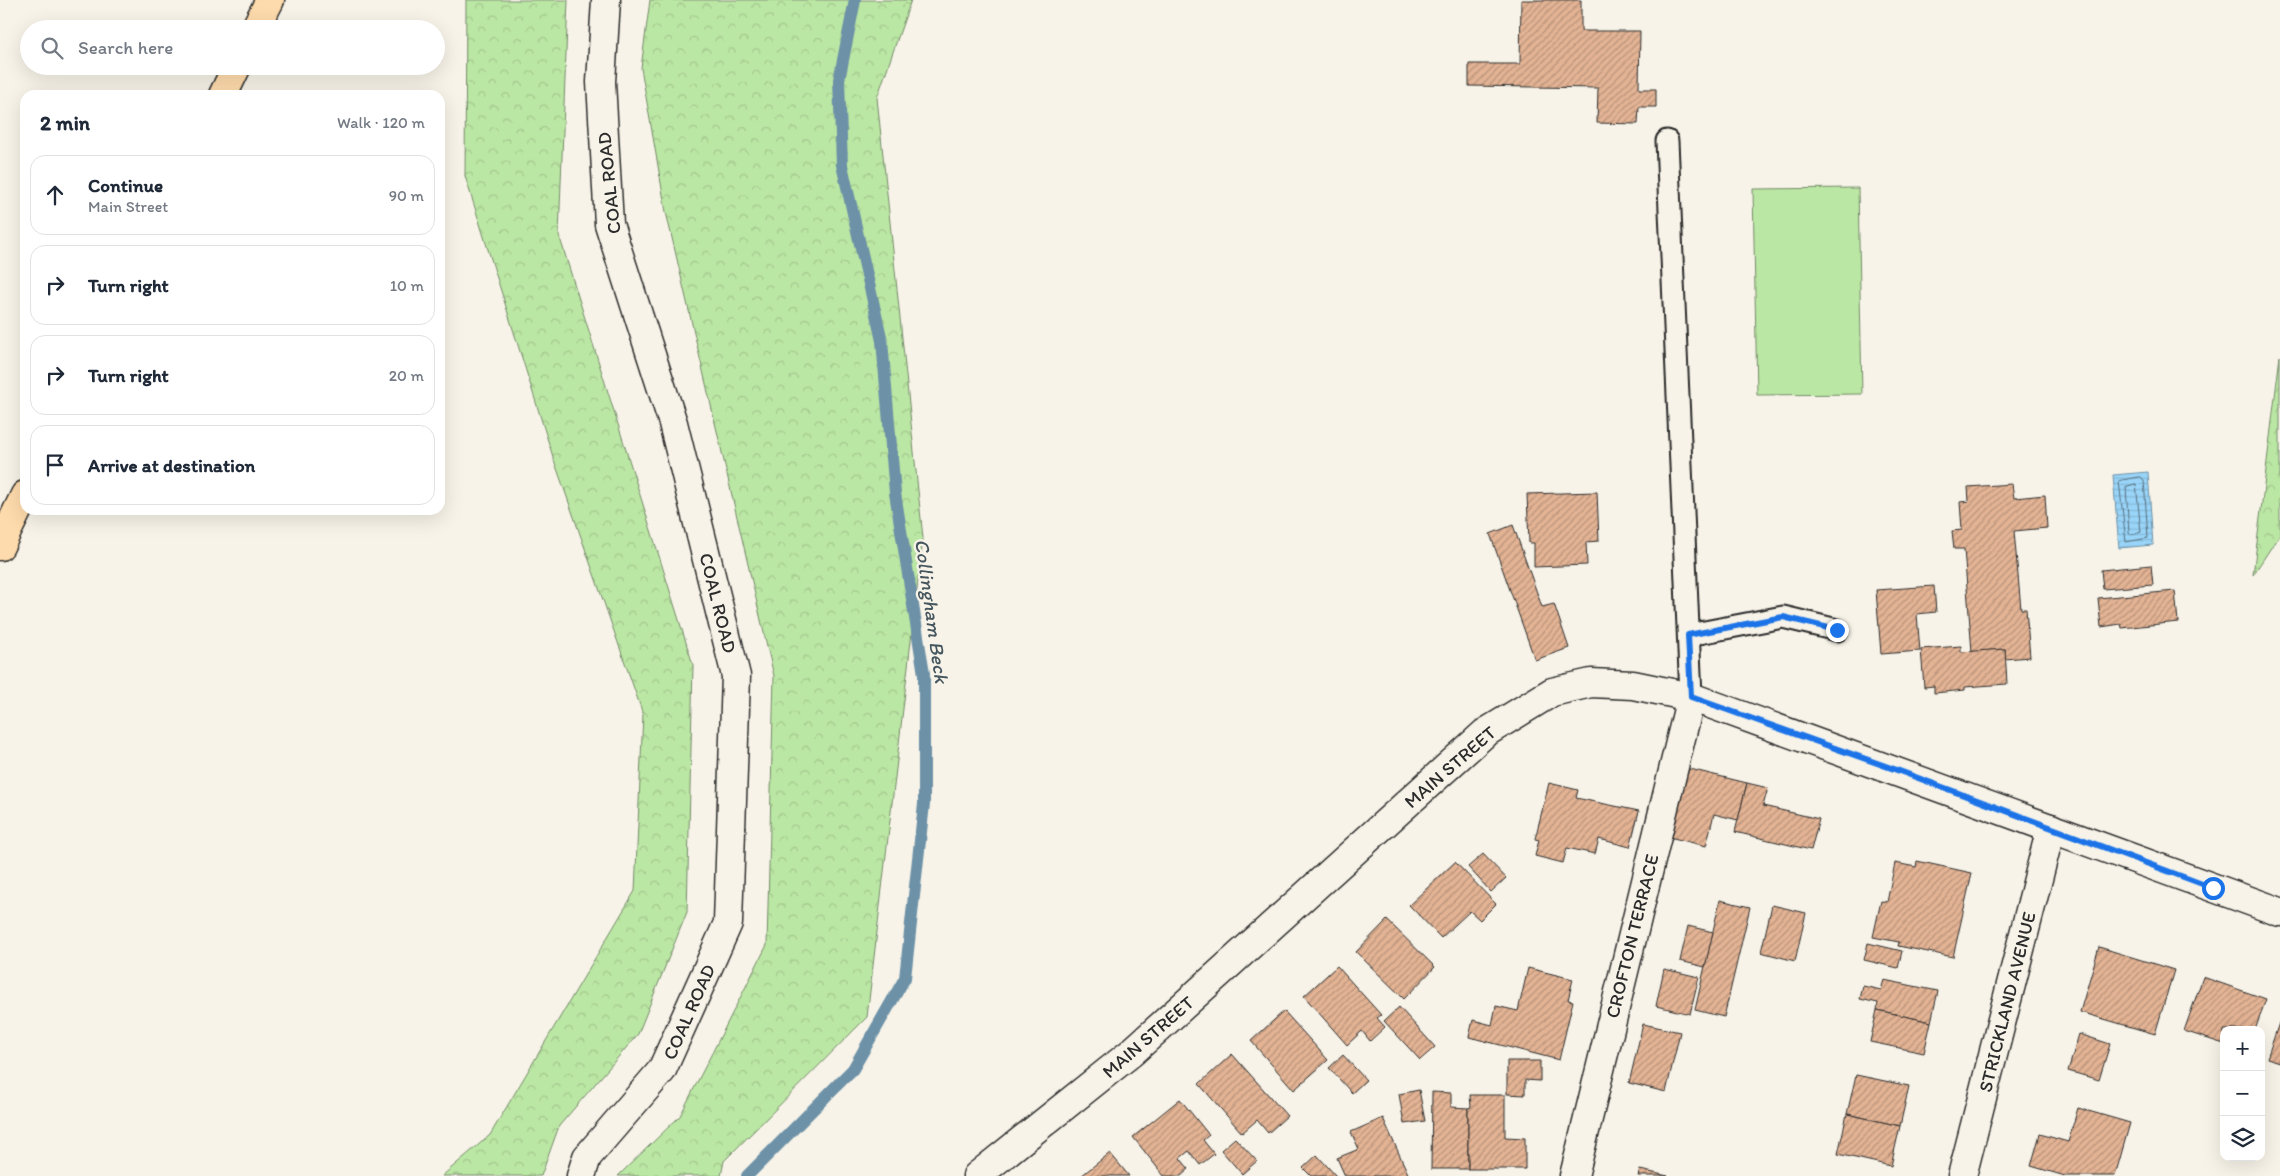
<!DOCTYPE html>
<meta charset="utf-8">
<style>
body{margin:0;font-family:Itim,sans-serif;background:#f6f6f7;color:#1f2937}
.controls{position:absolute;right:15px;bottom:15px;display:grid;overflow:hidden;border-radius:10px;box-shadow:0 5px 20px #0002}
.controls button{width:45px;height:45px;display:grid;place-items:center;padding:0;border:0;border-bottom:1px solid #e0e1e3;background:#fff;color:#1f2937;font:25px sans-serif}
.stop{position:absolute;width:15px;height:15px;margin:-11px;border:4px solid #1a73e8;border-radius:50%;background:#fff}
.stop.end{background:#1a73e8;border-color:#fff;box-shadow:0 1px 5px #0008}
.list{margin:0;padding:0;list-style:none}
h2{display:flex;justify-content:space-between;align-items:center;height:65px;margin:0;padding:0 20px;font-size:21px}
h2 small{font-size:16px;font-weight:400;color:#747a83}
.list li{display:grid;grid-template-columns:32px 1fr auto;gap:15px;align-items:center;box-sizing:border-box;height:80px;margin:0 10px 10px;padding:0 10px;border:1px solid #e0e1e3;border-radius:15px}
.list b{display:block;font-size:19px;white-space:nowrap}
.list p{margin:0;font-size:16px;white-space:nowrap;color:#747a83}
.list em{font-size:16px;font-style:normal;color:#747a83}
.icon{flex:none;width:28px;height:28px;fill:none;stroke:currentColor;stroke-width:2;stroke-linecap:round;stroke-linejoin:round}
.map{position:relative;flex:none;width:2280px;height:1176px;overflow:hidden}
.search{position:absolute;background:#fff;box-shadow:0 5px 20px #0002;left:20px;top:20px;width:425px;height:55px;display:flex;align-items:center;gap:12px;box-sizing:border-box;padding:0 18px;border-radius:28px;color:#747a83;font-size:19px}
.panel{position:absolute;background:#fff;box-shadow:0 5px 20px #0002;left:20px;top:90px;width:425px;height:425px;border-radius:15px}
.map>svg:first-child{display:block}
.forest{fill:url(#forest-crowns);stroke:#738968}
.pitch{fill:#bbe7a4;stroke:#738968}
.water{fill:url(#water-rules);stroke:#6d91a7}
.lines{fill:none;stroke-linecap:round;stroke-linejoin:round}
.shore{stroke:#576f7d;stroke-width:1}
.stream{stroke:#6d91a7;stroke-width:12}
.building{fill:url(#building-hatch);stroke:#2b2b2b}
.lane-casing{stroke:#2b2b2b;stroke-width:25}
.street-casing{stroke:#2b2b2b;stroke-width:31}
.secondary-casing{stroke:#2b2b2b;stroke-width:31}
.primary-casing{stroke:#2b2b2b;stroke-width:31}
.lane{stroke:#f7f3e8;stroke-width:21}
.street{stroke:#f7f3e8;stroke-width:28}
.secondary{stroke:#f7f3e8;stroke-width:28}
.primary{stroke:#fedbac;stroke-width:28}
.route{stroke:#1a73e8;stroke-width:6}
.labels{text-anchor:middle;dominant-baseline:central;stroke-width:4.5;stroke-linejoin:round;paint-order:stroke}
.street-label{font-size:19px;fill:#2b2b2b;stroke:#f7f3e8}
.water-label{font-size:20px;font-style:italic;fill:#46565e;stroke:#f7f3e8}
</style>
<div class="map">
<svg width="2280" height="1176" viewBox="0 0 2280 1176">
<defs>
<pattern id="forest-crowns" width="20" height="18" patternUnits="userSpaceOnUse" patternTransform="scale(1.25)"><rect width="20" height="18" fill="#bbe7a4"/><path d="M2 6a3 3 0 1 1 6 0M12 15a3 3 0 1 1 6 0" fill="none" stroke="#a1c68d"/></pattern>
<pattern id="water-rules" width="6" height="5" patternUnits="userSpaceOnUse" patternTransform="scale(1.25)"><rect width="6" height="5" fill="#99d5f9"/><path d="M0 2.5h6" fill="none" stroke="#84b7d6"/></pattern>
<pattern id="building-hatch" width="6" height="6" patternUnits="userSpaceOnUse" patternTransform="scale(1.25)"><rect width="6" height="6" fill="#e3b394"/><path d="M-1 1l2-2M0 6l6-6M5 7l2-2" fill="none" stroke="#b89279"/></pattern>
</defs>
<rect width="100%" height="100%" fill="#f7f3e8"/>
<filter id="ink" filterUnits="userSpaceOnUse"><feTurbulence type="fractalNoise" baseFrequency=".02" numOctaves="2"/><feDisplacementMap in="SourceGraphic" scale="10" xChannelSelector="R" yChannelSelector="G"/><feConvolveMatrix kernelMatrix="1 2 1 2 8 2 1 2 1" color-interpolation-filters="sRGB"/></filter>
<g filter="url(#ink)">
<g class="forest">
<polygon points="466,0 568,0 559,235 693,665 687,912 638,1034 559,1126 541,1176 442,1176 490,1135 635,891 643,714 554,460 465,176"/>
<polygon points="650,0 911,0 877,98 923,538 867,1017 724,1161 721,1176 618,1176 680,1116 767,945 774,676 666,212 641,68"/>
<polygon points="2280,356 2280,534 2253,575"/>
</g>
<polygon class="pitch" points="1858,188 1862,394 1757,395 1753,189"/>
<polygon class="water" points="2148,472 2153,545 2119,548 2113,475"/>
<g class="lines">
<g class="shore">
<polygon points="2141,477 2144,480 2148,538 2126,542 2119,481"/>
<polygon points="2136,484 2141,532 2131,535 2129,533 2126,487"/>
</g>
<polyline class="stream" points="747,1176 853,1069 905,978 924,804 924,674 895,493 882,341 842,165 839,80 855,0"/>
</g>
<g class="building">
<polygon points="1521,0 1581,0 1581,31 1640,31 1639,89 1656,89 1656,107 1639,107 1638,124 1597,123 1598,88 1469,86 1469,64 1520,64"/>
<polygon points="2012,484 2014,498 2045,495 2047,528 2014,531 2021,609 2026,609 2030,657 2005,659 2005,649 1972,652 1964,549 1954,549 1952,531 1962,530 1960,502 1969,501 1968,487"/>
<polygon points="1597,492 1599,541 1586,542 1587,565 1534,567 1534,543 1529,543 1527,494"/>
<polygon points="1513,525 1542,607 1554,604 1569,648 1535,660 1490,534"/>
<polygon points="2151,565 2153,585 2103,589 2101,570"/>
<polygon points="1934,586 1936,612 1917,614 1920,651 1881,654 1876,590"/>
<polygon points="2175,591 2178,622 2122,628 2121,624 2101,627 2098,598"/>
<polygon points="1961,646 1961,652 2005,649 2007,684 1965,687 1965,690 1934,693 1934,686 1924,687 1921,649"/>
<polygon points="1686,768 1747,783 1738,820 1714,814 1706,846 1669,837"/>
<polygon points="1549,783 1578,790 1576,798 1639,811 1630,847 1599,839 1595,854 1567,848 1563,863 1535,856 1539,840 1535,839"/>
<polygon points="1747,783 1768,788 1763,806 1819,819 1811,850 1735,832"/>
<polygon points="1483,854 1506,878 1491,892 1468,867"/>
<polygon points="1917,861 1972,873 1953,957 1898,946 1899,942 1873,937 1881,901 1887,902 1895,863 1916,867"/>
<polygon points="1455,862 1496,904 1480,920 1470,911 1441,938 1409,905"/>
<polygon points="1720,900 1750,907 1724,1017 1695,1010"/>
<polygon points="1772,905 1806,913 1795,961 1761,952"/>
<polygon points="1387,920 1435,967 1404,999 1356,952"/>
<polygon points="1688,926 1713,932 1705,967 1680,961"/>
<polygon points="1868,943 1902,951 1898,968 1864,960"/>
<polygon points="2099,947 2174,970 2155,1034 2080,1012"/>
<polygon points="1337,966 1381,1015 1377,1018 1385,1027 1370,1041 1362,1031 1347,1045 1304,996"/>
<polygon points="1528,968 1573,979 1568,1000 1573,1001 1559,1060 1469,1037 1473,1020 1492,1025 1496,1006 1518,1011"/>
<polygon points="1664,969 1699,977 1690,1014 1656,1006"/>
<polygon points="2203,977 2266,999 2255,1030 2224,1030 2224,1044 2184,1031"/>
<polygon points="1884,980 1938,991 1931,1022 1877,1010 1878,1003 1860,999 1863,986 1881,990"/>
<polygon points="1399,1007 1435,1047 1420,1060 1384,1021"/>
<polygon points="1877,1010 1931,1022 1924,1053 1870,1042"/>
<polygon points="1284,1011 1328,1060 1294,1090 1251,1041"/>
<polygon points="2280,1020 2280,1062 2267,1058"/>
<polygon points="1643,1024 1680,1032 1666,1092 1629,1083"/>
<polygon points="2079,1034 2110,1044 2099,1080 2068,1071"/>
<polygon points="1232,1054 1287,1116 1268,1133 1257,1120 1242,1133 1199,1084"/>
<polygon points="1343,1055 1366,1080 1352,1093 1329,1068"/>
<polygon points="1507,1061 1540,1061 1540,1081 1525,1080 1525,1095 1507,1094"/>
<polygon points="1856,1075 1909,1086 1900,1126 1847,1114"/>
<polygon points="1419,1090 1425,1121 1404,1124 1399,1094"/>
<polygon points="1432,1092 1451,1093 1451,1107 1468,1108 1468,1169 1431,1169"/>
<polygon points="1470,1095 1505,1095 1505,1137 1525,1138 1525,1169 1468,1169 1468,1108 1471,1107"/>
<polygon points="1180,1099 1209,1135 1203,1140 1214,1154 1200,1165 1189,1151 1180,1158 1189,1169 1181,1176 1164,1176 1133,1137"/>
<polygon points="2078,1108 2130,1123 2115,1176 2065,1176 2031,1166 2040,1134 2068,1142"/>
<polygon points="1847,1114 1900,1126 1891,1166 1838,1154"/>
<polygon points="1383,1118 1409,1176 1345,1176 1337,1158 1359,1149 1351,1132"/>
<polygon points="1235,1138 1257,1161 1242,1174 1221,1150"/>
<polygon points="1110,1153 1129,1176 1081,1176"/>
<polygon points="1317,1155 1336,1176 1311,1176 1303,1168"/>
<polygon points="1640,1170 1668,1176 1638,1176"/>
</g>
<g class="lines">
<defs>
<g id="lane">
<polyline points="1667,141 1691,697"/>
<polyline points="1689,635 1783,617 1837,630"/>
</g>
<g id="street">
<polyline points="1574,1176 1691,697"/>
<polyline points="1962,1176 2051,828"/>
</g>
<g id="secondary">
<polyline points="581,1176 587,1157 662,1070 728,923 736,676 673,423 609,224 601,82 606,0"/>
<polyline points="977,1176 1131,1053 1485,733 1552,692 1591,683 1633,685 1691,697 2280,912"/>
</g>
<g id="primary">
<polyline points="255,29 270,0"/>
<polyline points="223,95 237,66"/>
<polyline points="0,546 25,495"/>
</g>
</defs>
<use href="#lane" class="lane-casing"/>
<use href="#street" class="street-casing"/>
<use href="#secondary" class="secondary-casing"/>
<use href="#primary" class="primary-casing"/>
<use href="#lane" class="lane"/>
<use href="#street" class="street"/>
<use href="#secondary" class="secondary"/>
<use href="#primary" class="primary"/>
</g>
</g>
<g class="lines" filter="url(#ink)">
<polyline class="route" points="1837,630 1783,617 1688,635 1691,697 1894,769 2213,888"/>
</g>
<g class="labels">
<g class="street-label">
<text transform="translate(609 183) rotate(-96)">COAL ROAD</text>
<text transform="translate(718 603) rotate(76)">COAL ROAD</text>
<text transform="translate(1450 767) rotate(-41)">MAIN STREET</text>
<text transform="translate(1632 936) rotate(-76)">CROFTON TERRACE</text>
<text transform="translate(2007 1002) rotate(-76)">STRICKLAND AVENUE</text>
<text transform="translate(689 1012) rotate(-66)">COAL ROAD</text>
<text transform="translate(1148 1037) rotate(-41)">MAIN STREET</text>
</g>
<g class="water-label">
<text transform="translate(932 611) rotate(82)">Collingham Beck</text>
</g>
</g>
</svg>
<div class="controls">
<button>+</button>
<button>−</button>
<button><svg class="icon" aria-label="layers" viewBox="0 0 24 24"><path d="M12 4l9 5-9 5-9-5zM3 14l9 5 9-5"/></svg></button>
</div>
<div class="stop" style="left:2213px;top:888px"></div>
<div class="stop end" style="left:1837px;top:630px"></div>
<div class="search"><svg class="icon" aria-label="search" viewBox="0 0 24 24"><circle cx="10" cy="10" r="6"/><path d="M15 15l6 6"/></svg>Search here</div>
<section class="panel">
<h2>2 min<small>Walk · 120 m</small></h2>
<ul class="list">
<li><svg class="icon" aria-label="ahead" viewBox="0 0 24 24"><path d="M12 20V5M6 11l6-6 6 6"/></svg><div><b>Continue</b><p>Main Street</p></div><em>90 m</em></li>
<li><svg class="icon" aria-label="right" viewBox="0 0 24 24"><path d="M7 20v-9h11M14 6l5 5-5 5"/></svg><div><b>Turn right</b></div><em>10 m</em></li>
<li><svg class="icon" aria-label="right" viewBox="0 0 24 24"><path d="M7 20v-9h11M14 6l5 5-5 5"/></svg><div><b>Turn right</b></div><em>20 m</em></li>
<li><svg class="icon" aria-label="arrive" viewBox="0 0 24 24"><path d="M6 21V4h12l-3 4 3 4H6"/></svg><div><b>Arrive at destination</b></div></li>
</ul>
</section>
</div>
